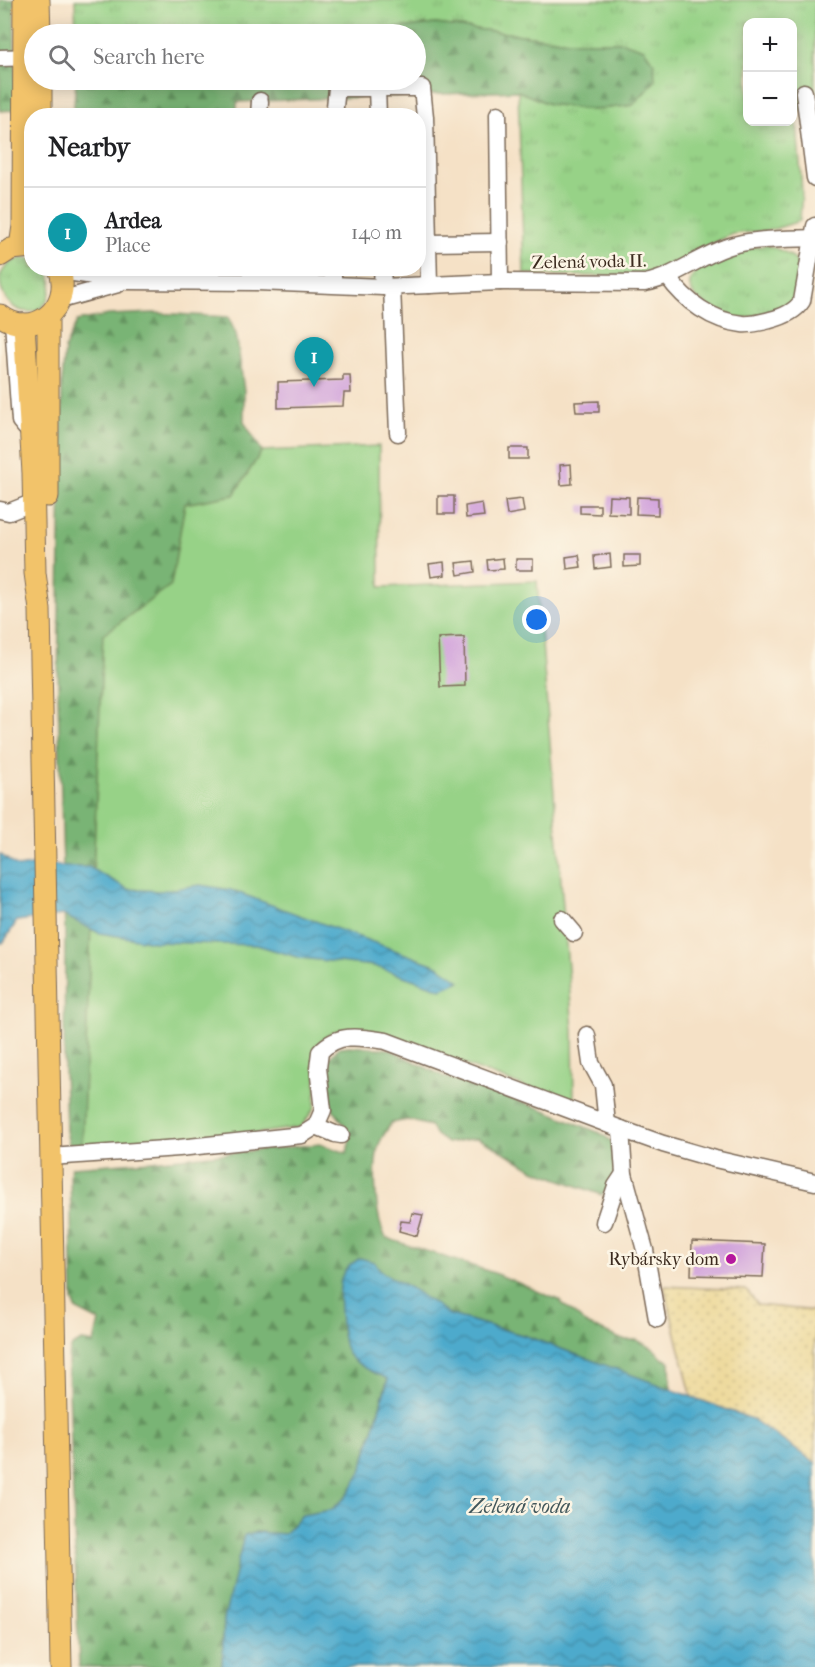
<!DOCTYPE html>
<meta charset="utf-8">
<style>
body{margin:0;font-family:"IM FELL French Canon",serif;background:#f2f2f2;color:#202124}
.controls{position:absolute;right:18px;top:18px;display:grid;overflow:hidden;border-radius:12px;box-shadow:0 3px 15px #0003}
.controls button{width:54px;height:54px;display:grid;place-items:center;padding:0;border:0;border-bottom:2px solid #e0e0e0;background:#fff;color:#202124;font:30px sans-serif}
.you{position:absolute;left:537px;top:620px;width:21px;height:21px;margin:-15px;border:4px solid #fff;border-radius:50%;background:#1a73e8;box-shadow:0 0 0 9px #1a73e833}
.badge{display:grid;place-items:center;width:39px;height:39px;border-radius:50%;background:#b5179e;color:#fff;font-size:20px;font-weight:700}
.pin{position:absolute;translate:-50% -50px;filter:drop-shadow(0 2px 3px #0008)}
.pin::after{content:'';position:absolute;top:32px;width:21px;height:18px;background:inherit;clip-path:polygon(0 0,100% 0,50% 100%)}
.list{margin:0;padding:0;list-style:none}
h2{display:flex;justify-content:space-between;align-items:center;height:78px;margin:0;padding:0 24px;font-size:26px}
h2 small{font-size:20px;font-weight:400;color:#757577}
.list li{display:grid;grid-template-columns:39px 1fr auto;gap:18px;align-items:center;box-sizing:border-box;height:90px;padding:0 24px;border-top:2px solid #e0e0e0}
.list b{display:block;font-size:22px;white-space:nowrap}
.list p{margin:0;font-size:20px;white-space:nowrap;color:#757577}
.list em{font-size:20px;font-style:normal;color:#757577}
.icon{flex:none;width:33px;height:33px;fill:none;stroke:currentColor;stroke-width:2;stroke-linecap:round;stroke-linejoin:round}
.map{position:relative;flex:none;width:815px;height:1667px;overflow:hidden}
.search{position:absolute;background:#fff;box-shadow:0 3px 15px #0003;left:24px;top:24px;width:402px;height:66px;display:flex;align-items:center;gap:15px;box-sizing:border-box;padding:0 21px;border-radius:33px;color:#757577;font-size:22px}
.panel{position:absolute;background:#fff;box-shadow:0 3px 15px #0003;left:24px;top:108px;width:402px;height:168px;border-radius:24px}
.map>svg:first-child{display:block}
.grass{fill:url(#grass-tufts);stroke:#697e52;stroke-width:1.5;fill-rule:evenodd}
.forest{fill:url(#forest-firs);stroke:#5a6f49;stroke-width:1.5}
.sand{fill:url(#sand-dots);stroke:#94825e;stroke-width:1.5}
.park{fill:#97d287;stroke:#697e52;stroke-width:1.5}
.water{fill:url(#water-waves);stroke:#446a75;stroke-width:1.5}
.building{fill:#d0a1db}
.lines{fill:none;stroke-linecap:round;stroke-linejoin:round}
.minor-casing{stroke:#7c6a59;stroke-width:19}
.major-casing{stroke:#7c6a59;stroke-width:23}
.minor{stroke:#fff;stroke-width:16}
.major{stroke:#f2c36a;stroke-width:21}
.poi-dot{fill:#b5179e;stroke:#fcf5e5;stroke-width:2}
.labels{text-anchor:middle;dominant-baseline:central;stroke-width:5;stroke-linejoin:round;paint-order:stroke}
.street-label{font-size:18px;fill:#3b2a1e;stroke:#fcf5e5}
.poi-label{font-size:18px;fill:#3b2a1e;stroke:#fcf5e5;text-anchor:end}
.water-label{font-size:20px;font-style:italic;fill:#42575b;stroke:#fcf5e5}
</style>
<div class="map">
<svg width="815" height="1667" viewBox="0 0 815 1667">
<defs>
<pattern id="grass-tufts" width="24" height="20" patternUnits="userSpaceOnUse" patternTransform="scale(1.5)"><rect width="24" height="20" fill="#97d287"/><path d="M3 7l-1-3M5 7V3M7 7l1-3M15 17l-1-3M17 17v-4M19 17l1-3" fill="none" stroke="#83b474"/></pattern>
<pattern id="forest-firs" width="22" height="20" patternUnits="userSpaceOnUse" patternTransform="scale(1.5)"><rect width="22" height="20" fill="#79b474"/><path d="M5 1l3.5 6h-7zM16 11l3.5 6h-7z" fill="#64935f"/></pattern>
<pattern id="sand-dots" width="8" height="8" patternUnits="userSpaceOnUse" patternTransform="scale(1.5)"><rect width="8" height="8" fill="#eeda9e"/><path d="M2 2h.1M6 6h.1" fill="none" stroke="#cdbb88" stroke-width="1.8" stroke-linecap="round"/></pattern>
<pattern id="water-waves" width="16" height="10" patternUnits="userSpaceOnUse" patternTransform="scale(1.5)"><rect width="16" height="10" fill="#4eaacc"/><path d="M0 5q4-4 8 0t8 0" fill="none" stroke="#428ba5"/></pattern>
</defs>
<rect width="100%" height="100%" fill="#fcf5e5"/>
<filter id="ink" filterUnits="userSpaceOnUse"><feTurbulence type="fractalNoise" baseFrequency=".0167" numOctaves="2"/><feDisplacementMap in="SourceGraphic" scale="12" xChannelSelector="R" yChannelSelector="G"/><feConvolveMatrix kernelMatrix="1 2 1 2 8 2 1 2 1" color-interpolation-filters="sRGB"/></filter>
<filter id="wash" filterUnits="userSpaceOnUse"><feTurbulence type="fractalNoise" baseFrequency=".008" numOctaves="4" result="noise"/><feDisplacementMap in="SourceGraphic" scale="24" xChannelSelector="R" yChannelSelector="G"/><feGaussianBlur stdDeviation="1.35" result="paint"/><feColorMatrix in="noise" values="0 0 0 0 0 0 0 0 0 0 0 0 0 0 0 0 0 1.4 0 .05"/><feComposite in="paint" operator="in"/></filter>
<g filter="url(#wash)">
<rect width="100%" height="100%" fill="#f5e1c6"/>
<g class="grass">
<path d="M75,0h740v109l-19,1 6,81 -2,30 -29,9 -38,4 -34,16 -38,24 -72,2 -65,-2 -6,-183 31,13 43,6 41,-5 -10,-63h-46l-141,-18 -95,10h-265zM748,22h44v100h-44z"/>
<path d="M766,245c36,12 36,17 31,53l-9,9 -50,13c-14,-7 -40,-15 -47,-30 -12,-26 59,-42 75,-45z"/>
<path d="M24,258l7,1 1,9 15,1c4,5 5,10 4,17 -3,40 -51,30 -51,-8 3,-12 13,-18 24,-20z"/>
</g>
<g class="forest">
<polygon points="0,0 14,0 16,110 0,111"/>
<polygon points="436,24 577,42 623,42 644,49 654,63 655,81 633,105 592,110 549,104 518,91 237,102 237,115 73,116 76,80 416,80 416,34 341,34"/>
<polygon points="97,269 227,269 216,275 105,274"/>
<polygon points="154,313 228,317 236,334 239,354 244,391 244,422 262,451 234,495 185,504 171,585 103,635 82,1148 69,1144 66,1131 64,1071 65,936 58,694 62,382 65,348 77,321 109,315"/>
<path d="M350,1046l39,3 56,28 97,32 60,25 11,9 8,36 -12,8 -7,8 -68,-25 -37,-22 -20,-10 -30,5 -11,-8 -6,-9 -22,-6 -17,3c-4,8 -12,17 -13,25 -5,23 -3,70 8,90l111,36 40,17 21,9 30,25 35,15h14l17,9 8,9 8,4 1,28 -145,-54 -76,-21 -41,-28 -26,-14 -9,-11 -1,110 15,6 -27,94 -15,25 -15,13 -29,5 -18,19 -28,-2 -32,87 -2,48h-143l-11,-309 4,-12 10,-5 12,2 5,-22 -22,-11 -4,-9 -3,-128 2,-6 79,-6 169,-17 27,9 4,-19 -19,-26 -5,-40 1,-8 11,-13z"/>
</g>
<polygon class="sand" points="664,1286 746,1290 758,1305 815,1311 815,1463 752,1419 692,1398"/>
<path class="park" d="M379,446l1,141 157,-6 36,450 1,74 -198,-73c-26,-3 -38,-9 -58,12l-3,63 -14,20 -84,12 -135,9 21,-513 68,-50 14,-81 49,-9 28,-44z"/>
<g class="water">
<polygon points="0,854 18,867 44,863 66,867 89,867 128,889 160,891 200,885 231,890 438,966 460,981 441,989 374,966 300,958 257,945 155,942 99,933 63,915 17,921 3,943 0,943"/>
<path d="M360,1258l14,4 9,11 26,14 42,28 75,21 226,83 63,44v204h-593l2,-48 20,-84 12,-3 28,2 18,-19 29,-5 15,-13 15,-25 27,-93c-13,-6 -32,-14 -40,-25 -8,-12 -10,-61 -7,-75 2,-9 11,-16 19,-21z"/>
</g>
<g id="blocks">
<g class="building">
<polygon points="343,375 350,375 351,393 344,393 343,406 278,408 278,382 343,380"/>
<polygon points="599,401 599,412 576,412 575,402"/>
<rect x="509" y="448" width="19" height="11"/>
<polygon points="571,464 572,484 561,485 560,465"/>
<rect x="438" y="496" width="16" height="18"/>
<polygon points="609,496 629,497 629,514 608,513"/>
<polygon points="637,497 658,498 658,515 636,514"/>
<polygon points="522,499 524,512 507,515 505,501"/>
<polygon points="482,503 484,516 466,518 465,506"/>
<polygon points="580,505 600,505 600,514 580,513"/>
<polygon points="610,554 611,567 595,569 594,556"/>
<polygon points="579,555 581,567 567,569 566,557"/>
<polygon points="624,555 640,555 640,566 624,567"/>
<polygon points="503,558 504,569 488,570 487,560"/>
<rect x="516" y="559" width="17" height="11"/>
<polygon points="474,561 475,572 458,575 456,563"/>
<polygon points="444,562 445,575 431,577 429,564"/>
<polygon points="464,637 465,686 440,687 438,638"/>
<polygon points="412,1213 423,1215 417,1236 399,1231 401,1221 410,1222"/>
<polygon points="692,1241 765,1244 763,1277 691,1275"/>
</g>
</g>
</g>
<g filter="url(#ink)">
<use href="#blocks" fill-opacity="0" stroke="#7c6a59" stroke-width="1.5"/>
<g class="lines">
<defs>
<g id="minor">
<polyline points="0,58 34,57"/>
<polyline points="804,92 815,178"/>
<polyline points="498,114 500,282"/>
<polyline points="259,116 260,101"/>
<polyline points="334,116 337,88 377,88"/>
<polyline points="378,116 377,88 422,88 425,117 429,285"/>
<polyline points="428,243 500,242"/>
<polyline points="333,268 333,284"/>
<polyline points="382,268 383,287"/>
<path d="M60,271l68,10 129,1 126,5 117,-5 145,1c30,-6 53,-26 82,-36 26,-9 60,-8 88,-9"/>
<path d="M668,277c17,24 44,44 74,47 9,1 20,-2 28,-4 12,-3 25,-8 32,-19l13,-75"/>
<polyline points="392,287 398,433"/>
<polyline points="60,300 118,284"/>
<polyline points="13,322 20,421 31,434"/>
<polyline points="0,510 9,512 34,502"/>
<polyline points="562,919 574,933"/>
<polyline points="587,1035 591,1063 603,1085 607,1124"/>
<polyline points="316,1126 335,1134 341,1135"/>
<polyline points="621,1129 663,1144 715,1159 815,1182"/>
<path d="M50,1157l129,-9 123,-13 14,-9 7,-16 -5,-42 2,-16c18,-20 41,-15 66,-11l235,88 3,45 21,76 12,69"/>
<polyline points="604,1222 616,1186 624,1174"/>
</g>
<g id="major">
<polyline points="39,0 40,34"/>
<polyline points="41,80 41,116"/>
<polyline points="20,247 23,226 24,0"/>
<polyline points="0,256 11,249 32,247"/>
<path d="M0,315c33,26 74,-8 59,-47"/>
<polyline points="48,316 48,496"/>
<polyline points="24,324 33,473 35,573 40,610 61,1667"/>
</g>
</defs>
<use href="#minor" class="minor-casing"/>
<use href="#major" class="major-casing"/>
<use href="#minor" class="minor"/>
<use href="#major" class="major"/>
</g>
</g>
<circle class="poi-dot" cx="731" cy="1259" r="6"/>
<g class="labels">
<g class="street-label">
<text transform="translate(589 262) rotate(-1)">Zelená voda II.</text>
</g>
<g class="poi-label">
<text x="719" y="1259">Rybársky dom</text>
</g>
<g class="water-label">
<text x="520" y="1506">Zelená voda</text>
</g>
</g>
</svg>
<div class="controls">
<button>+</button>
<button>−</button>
</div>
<div class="you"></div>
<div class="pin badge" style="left:314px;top:387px;background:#0f9aa8">1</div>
<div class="search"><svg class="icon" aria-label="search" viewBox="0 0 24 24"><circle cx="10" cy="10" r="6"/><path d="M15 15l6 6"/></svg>Search here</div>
<section class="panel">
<h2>Nearby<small></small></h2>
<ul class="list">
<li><span class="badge" style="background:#0f9aa8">1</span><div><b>Ardea</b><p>Place</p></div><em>140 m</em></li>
</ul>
</section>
</div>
